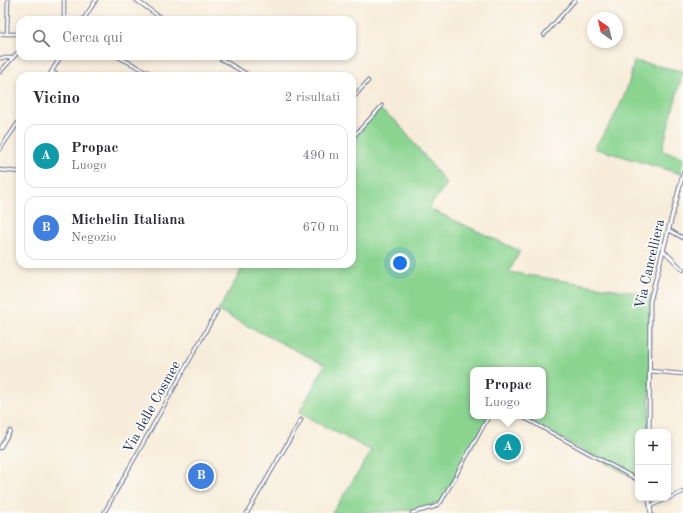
<!DOCTYPE html>
<html lang="it">
<meta charset="utf-8">
<style>
body{margin:0;font-family:"Old Standard TT",serif;background:#f2f2f3;color:#2b2b33}
.controls{position:absolute;right:12px;bottom:12px;display:grid;overflow:hidden;border-radius:8px;box-shadow:0 2px 6px #0003}
.controls button{width:36px;height:36px;display:grid;place-items:center;padding:0;border:0;border-bottom:1px solid #e1e1e2;background:#fff;color:#2b2b33;font:20px sans-serif}
.compass{position:absolute;left:587px;top:12px;width:36px;height:36px;border-radius:50%;background:#fff;box-shadow:0 2px 6px #0003;rotate:326deg}
.you{position:absolute;left:400px;top:263px;width:14px;height:14px;margin:-10px;border:3px solid #fff;border-radius:50%;background:#1a73e8;box-shadow:0 0 0 6px #1a73e833}
.badge{display:grid;place-items:center;width:26px;height:26px;border-radius:50%;background:#b5179e;color:#fff;font-size:13px;font-weight:700}
.pin{position:absolute;translate:-50% -50%;border:2px solid #fff;box-shadow:0 1px 4px #0006}
.popup{position:absolute;left:470px;top:367px;width:76px;height:52px;box-sizing:border-box;display:grid;place-content:center;border-radius:8px;background:#fff;filter:drop-shadow(0 1px 3px #0005);font-size:13px;white-space:nowrap;color:#7c7c81}
.popup b{font-size:15px;color:#2b2b33}
.popup::after{content:'';position:absolute;left:50%;top:100%;margin-left:-8px;border:8px solid transparent;border-top-color:#fff}
.list{margin:0;padding:0;list-style:none}
h2{display:flex;justify-content:space-between;align-items:center;height:52px;margin:0;padding:0 16px;font-size:17px}
h2 small{font-size:13px;font-weight:400;color:#7c7c81}
.list li{display:grid;grid-template-columns:26px 1fr auto;gap:12px;align-items:center;box-sizing:border-box;height:64px;margin:0 8px 8px;padding:0 8px;border:1px solid #e1e1e2;border-radius:12px}
.list b{display:block;font-size:15px;white-space:nowrap}
.list p{margin:0;font-size:13px;white-space:nowrap;color:#7c7c81}
.list em{font-size:13px;font-style:normal;color:#7c7c81}
.icon{flex:none;width:22px;height:22px;fill:none;stroke:currentColor;stroke-width:2;stroke-linecap:round;stroke-linejoin:round}
.map{position:relative;flex:none;width:683px;height:513px;overflow:hidden}
.search{position:absolute;background:#fff;box-shadow:0 2px 6px #0003;left:16px;top:16px;width:340px;height:44px;display:flex;align-items:center;gap:10px;box-sizing:border-box;padding:0 14px;border-radius:12px;color:#7c7c81;font-size:15px}
.panel{position:absolute;background:#fff;box-shadow:0 2px 6px #0003;left:16px;top:72px;width:340px;height:196px;border-radius:12px}
.map>svg:first-child{display:block}
.green{fill:#8ad490;stroke:#528277}
.lines{fill:none;stroke-linecap:round;stroke-linejoin:round}
.minor-casing{stroke:#687189;stroke-width:4.5}
.tertiary-casing{stroke:#687189;stroke-width:5}
.minor{stroke:#fff;stroke-width:2.5}
.tertiary{stroke:#fff;stroke-width:3}
.labels{text-anchor:middle;dominant-baseline:central;stroke-width:3.5;stroke-linejoin:round;paint-order:stroke}
.street-label{font-size:14px;fill:#1b2f5e;stroke:#fdfcf7}
</style>
<div class="map">
<svg width="683" height="513" viewBox="0 0 683 513">
<rect width="100%" height="100%" fill="#fdfcf7"/>
<filter id="ink" filterUnits="userSpaceOnUse"><feTurbulence type="fractalNoise" baseFrequency=".025" numOctaves="2"/><feDisplacementMap in="SourceGraphic" scale="8" xChannelSelector="R" yChannelSelector="G"/><feConvolveMatrix kernelMatrix="1 2 1 2 8 2 1 2 1" color-interpolation-filters="sRGB"/></filter>
<filter id="wash" filterUnits="userSpaceOnUse"><feTurbulence type="fractalNoise" baseFrequency=".012" numOctaves="4" result="noise"/><feDisplacementMap in="SourceGraphic" scale="16" xChannelSelector="R" yChannelSelector="G"/><feGaussianBlur stdDeviation="0.9" result="paint"/><feColorMatrix in="noise" values="0 0 0 0 0 0 0 0 0 0 0 0 0 0 0 0 0 1.4 0 .05"/><feComposite in="paint" operator="in"/></filter>
<g filter="url(#wash)">
<rect width="100%" height="100%" fill="#f7ecd9"/>
<g class="green">
<path d="M634,61l49,10 -21,80 21,6 -2,17 -87,-26c20,-28 34,-53 40,-87z"/>
<path d="M379,109l18,13 50,62 -19,24 92,43 -11,21 142,23 -2,137h-11v48l-119,-64h24v-46h-70v46h16l-48,86c-25,11 -78,11 -109,11l40,-62 -73,-38 26,-48 -107,-54 23,-40 -4,-7h115v-126z"/>
</g>
</g>
<g filter="url(#ink)">
<g class="lines">
<defs>
<g id="minor">
<polyline points="136,0 164,20"/>
<polyline points="64,20 64,0"/>
<polyline points="83,20 96,0"/>
<polyline points="0,34 20,34"/>
<polyline points="7,34 8,0"/>
<polyline points="544,35 575,0"/>
<polyline points="116,56 156,76"/>
<polyline points="216,56 250,76"/>
<polyline points="0,58 11,58"/>
<polyline points="0,72 20,50"/>
<polyline points="52,72 60,76"/>
<polyline points="49,76 61,56"/>
<polyline points="352,99 368,81"/>
<polyline points="352,138 382,106"/>
<polyline points="0,149 20,120"/>
<polyline points="0,170 20,172"/>
<polyline points="669,230 683,238"/>
<polyline points="663,250 683,270"/>
<polyline points="649,371 683,374"/>
<polyline points="521,416 638,480"/>
<polyline points="0,448 10,431"/>
<polyline points="650,506 683,492"/>
<polyline points="104,513 217,311"/>
<polyline points="247,513 301,420"/>
<polyline points="412,513 434,507 441,502 489,416"/>
</g>
<g id="tertiary">
<polyline points="649,432 650,301 683,174"/>
<polyline points="649,498 651,513"/>
</g>
</defs>
<use href="#minor" class="minor-casing"/>
<use href="#tertiary" class="tertiary-casing"/>
<use href="#minor" class="minor"/>
<use href="#tertiary" class="tertiary"/>
</g>
</g>
<g class="labels">
<g class="street-label">
<text transform="translate(650 264) rotate(-77)">Via Cancelliera</text>
<text transform="translate(152 407) rotate(-61)">Via delle Cosmee</text>
</g>
</g>
</svg>
<div class="controls">
<button>+</button>
<button>−</button>
</div>
<svg class="compass" viewBox="-18 -18 36 36"><path d="M0-13l5 13h-10z" fill="#e53935"/><path d="M0 13l5-13h-10z" fill="#7c7c81"/></svg>
<div class="you"></div>
<div class="pin badge" style="left:508px;top:447px;background:#0f9aa8">A</div>
<div class="popup"><b>Propac</b>Luogo</div>
<div class="pin badge" style="left:201px;top:476px;background:#3f7fe0">B</div>
<div class="search"><svg class="icon" aria-label="search" viewBox="0 0 24 24"><circle cx="10" cy="10" r="6"/><path d="M15 15l6 6"/></svg>Cerca qui</div>
<section class="panel">
<h2>Vicino<small>2 risultati</small></h2>
<ul class="list">
<li><span class="badge" style="background:#0f9aa8">A</span><div><b>Propac</b><p>Luogo</p></div><em>490 m</em></li>
<li><span class="badge" style="background:#3f7fe0">B</span><div><b>Michelin Italiana</b><p>Negozio</p></div><em>670 m</em></li>
</ul>
</section>
</div>
